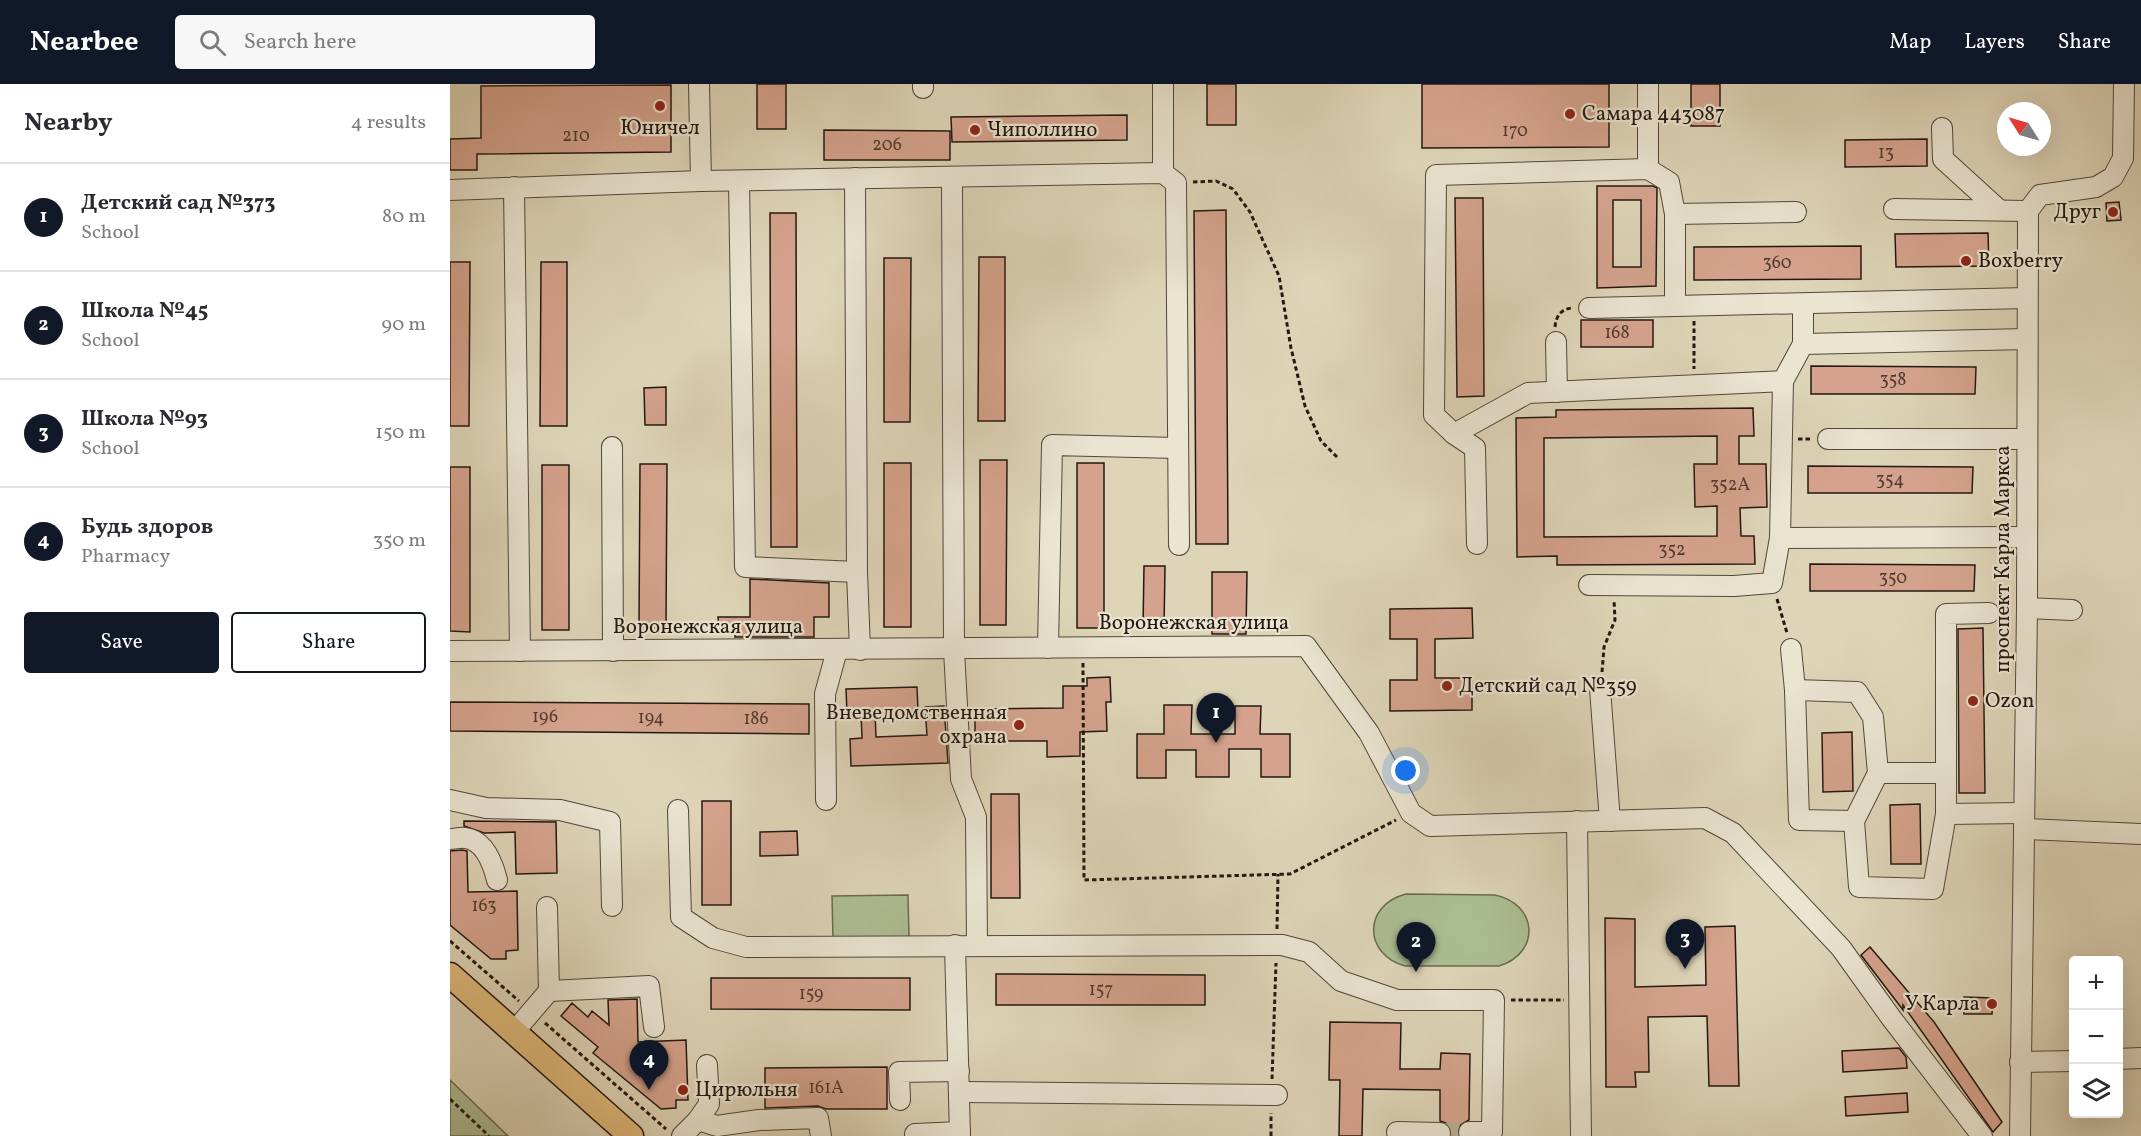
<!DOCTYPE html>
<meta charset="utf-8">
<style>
body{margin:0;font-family:Vollkorn,serif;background:#f7f7f7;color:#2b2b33}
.controls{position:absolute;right:18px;bottom:18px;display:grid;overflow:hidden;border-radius:6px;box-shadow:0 6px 24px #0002}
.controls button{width:54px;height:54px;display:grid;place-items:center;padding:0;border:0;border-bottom:2px solid #e1e1e2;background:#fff;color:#2b2b33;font:30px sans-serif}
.compass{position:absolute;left:1547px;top:18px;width:54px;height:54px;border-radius:50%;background:#fff;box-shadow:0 6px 24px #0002;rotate:307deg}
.you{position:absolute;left:956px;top:687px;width:21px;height:21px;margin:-15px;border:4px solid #fff;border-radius:50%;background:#1a73e8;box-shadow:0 0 0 9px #1a73e833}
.badge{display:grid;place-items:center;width:39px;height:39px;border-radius:50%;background:#111827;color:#fff;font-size:20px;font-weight:700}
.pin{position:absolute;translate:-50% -50px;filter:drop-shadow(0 2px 3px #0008)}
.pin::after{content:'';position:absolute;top:32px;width:21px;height:18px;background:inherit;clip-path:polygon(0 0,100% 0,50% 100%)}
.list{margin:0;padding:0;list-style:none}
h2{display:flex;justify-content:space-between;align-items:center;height:78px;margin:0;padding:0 24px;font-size:26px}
h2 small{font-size:20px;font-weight:400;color:#7c7c81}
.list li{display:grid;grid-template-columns:39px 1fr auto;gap:18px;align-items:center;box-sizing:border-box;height:108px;padding:0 24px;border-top:2px solid #e1e1e2}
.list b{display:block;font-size:22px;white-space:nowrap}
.list p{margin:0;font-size:20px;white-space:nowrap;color:#7c7c81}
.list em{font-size:20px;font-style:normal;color:#7c7c81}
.actions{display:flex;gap:12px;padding:18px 24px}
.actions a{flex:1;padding:14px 0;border:2px solid #111827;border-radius:6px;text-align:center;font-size:21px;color:#111827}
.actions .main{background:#111827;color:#fff}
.icon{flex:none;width:33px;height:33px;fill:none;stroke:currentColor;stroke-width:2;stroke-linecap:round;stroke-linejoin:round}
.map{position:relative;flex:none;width:1691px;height:1052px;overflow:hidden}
header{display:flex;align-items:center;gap:36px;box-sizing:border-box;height:84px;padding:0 30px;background:#111827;color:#fff}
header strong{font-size:28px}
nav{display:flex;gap:33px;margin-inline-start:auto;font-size:21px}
.search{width:420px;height:54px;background:#f7f7f7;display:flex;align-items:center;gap:15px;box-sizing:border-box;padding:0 21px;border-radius:6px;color:#7c7c81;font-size:22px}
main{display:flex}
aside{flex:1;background:#fff}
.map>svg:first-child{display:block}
.green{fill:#acbe93;stroke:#686b52;stroke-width:1.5}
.building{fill:#d5a38d;stroke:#241811;stroke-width:1.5;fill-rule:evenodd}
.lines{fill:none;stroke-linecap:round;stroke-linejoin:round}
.minor-tunnel{stroke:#b9af97;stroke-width:20;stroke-dasharray:20 10;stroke-linecap:butt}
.minor-casing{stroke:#52473b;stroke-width:22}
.major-casing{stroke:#241811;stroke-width:27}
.path{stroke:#241811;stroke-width:3;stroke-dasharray:4.5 3;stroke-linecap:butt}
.minor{stroke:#eae4d1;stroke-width:20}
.major{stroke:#dfba7c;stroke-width:24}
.poi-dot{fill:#8f2418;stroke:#eae4d1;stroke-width:2}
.labels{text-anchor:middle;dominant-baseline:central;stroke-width:4.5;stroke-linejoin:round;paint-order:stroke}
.number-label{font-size:18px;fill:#503b30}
.poi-label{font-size:21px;fill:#241811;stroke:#eae4d1;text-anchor:start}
.street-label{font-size:21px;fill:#241811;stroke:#eae4d1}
</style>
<header>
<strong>Nearbee</strong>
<div class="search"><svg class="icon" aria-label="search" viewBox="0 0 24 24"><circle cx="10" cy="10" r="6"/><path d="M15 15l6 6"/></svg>Search here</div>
<nav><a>Map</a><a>Layers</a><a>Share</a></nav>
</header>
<main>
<aside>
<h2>Nearby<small>4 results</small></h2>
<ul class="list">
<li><span class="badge">1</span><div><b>Детский сад №373</b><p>School</p></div><em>80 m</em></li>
<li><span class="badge">2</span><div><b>Школа №45</b><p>School</p></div><em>90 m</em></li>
<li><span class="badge">3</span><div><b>Школа №93</b><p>School</p></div><em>150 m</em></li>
<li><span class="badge">4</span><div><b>Будь здоров</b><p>Pharmacy</p></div><em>350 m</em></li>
</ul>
<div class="actions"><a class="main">Save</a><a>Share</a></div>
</aside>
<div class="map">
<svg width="1691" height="1052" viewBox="0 0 1691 1052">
<rect width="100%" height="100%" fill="#ded5b8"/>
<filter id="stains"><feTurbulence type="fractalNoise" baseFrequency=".00333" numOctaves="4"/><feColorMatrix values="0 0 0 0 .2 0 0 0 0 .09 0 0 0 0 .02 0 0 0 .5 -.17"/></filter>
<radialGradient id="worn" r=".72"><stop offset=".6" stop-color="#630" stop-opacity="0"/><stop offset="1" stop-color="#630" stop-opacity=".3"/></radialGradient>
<g class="green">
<path d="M956,810l89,1c43,9 46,58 4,71h-94c-42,-12 -42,-61 1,-72z"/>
<polygon points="458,811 459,855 383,856 382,812"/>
<polygon points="0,996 58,1052 0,1052"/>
</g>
<g class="building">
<rect x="307" y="0" width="29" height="45"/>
<rect x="757" y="0" width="29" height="41"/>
<polygon points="972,0 1159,0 1159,63 972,64"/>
<rect x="1241" y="0" width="29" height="42"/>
<polygon points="221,1 221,68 27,70 27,86 0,86 0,55 31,54 31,2"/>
<polygon points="677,31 677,56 502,58 501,33"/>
<polygon points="374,46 500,47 500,76 374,76"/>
<polygon points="1477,55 1477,82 1395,83 1395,56"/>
<path d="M1147,102h56l4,2 -1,98 -59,2zM1163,116h28v67h-28z"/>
<polygon points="1005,114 1033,114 1034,312 1007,313"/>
<polygon points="1669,118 1671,136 1657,137 1656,119"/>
<polygon points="776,126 778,460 746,460 744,127"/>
<polygon points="320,129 346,129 347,463 321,463"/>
<polygon points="1538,149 1539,182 1446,183 1445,150"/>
<polygon points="1411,162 1411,195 1244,196 1244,163"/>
<polygon points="529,173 555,173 555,337 528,337"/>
<polygon points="434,174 461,174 460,338 434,338"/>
<polygon points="0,178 20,178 19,342 0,342"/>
<polygon points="91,178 117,178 117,342 90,342"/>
<rect x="1131" y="236" width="72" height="27"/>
<polygon points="1361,282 1526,283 1525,310 1361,310"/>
<polygon points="216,303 216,341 195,341 194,304"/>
<path d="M1303,324l1,28h-15v28h27l1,43 -27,1 1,28h13l1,28 -198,1v-9l-40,1 -1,-139 40,-1v-7zM1267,352v28h-23l1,43 22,-1v30l-173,1v-99z"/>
<polygon points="530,376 557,376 556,541 530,541"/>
<rect x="434" y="379" width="27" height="164"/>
<rect x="627" y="379" width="27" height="165"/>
<polygon points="190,380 217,380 216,544 189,544"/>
<rect x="92" y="381" width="27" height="165"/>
<polygon points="1358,382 1523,383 1522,409 1358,409"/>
<polygon points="0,383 20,383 20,548 0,547"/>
<polygon points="1360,480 1525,481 1524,507 1360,507"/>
<polygon points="694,482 715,482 714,544 693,544"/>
<polygon points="762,488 797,488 796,550 762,550"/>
<polygon points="300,495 379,499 379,533 364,533 364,553 285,553 285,546 269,546 268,533 300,533"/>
<polygon points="1022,524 1023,554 985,555 985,594 1022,594 1022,626 940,627 940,596 967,596 967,555 940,555 940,525"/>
<polygon points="1533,544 1535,709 1509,709 1508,545"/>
<polygon points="660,593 661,618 656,618 657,647 630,648 630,672 597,673 597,657 530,657 530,651 525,651 525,631 530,631 530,625 613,624 613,602 637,602 637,594"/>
<polygon points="467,603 468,627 425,629 426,653 477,651 475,623 494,622 498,679 401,682 400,655 412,654 411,629 397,630 396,605"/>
<polygon points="0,618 359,620 359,650 0,647"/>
<polygon points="714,621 742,621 741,650 785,650 785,622 811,622 810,650 840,650 840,693 811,693 811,665 779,665 779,693 746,693 746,666 716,666 716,694 687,694 687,650 714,650"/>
<polygon points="1402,648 1403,707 1373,708 1372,649"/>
<polygon points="541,710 569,710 570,814 541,814"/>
<rect x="252" y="717" width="29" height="104"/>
<polygon points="1470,720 1471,780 1441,780 1440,721"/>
<polygon points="14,737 106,738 107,789 66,790 65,748 34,749 14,742"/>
<polygon points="347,747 348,771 310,772 310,748"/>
<polygon points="12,766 17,767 18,808 67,807 68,866 56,867 56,875 41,875 0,841 0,767"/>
<polygon points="1155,834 1185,835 1185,903 1256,901 1255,843 1285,842 1289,1002 1259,1002 1257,932 1198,933 1199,988 1185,988 1186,1003 1156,1003"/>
<polygon points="1420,863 1484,938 1552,1038 1543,1048 1453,921 1453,926 1411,871"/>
<polygon points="546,890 755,891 755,921 546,921"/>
<polygon points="261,894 460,894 460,926 261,925"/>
<polygon points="1514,913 1543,914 1542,930 1514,930"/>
<polygon points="187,915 188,958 236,956 238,1016 226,1016 226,1024 211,1025 143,969 148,963 111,932 122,919 138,933 142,927 159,941 158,916"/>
<polygon points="880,938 951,939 950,985 990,985 991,969 1020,970 1019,1036 1009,1042 1008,1052 1001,1052 1000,1043 996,1039 990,1037 990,1006 913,1005 912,1052 889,1052 890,996 879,996"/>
<polygon points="1449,964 1456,973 1457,984 1393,988 1392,967"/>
<polygon points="437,983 437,1025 376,1025 368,1022 315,1024 315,984"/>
<polygon points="1457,1009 1458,1028 1396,1032 1395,1013"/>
</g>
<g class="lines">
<polyline class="minor-tunnel" points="990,1049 1019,1048"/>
<defs>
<g id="minor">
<polyline points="249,0 251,97"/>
<polyline points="473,0 473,4"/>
<polyline points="713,0 713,89"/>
<polyline points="1198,0 1198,85"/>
<polyline points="1492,44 1493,75 1549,126"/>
<polyline points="502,93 504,566 511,695 526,733 527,862"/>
<polyline points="405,94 407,488 410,566"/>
<polyline points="289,97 295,483 407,488"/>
<polyline points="64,103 70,567"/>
<polyline points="0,106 251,97 713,89 726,99 729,461"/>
<polyline points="1444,125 1578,127"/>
<polyline points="1225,130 1346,128"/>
<polyline points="1139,224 1225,222"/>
<polyline points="1106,258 1107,308"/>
<polyline points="1353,260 1577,255"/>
<polyline points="1004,350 984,331 986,91 1198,85 1219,98 1225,130 1225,222 1577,214"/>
<polyline points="1378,355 1577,355"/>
<polyline points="162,363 163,567"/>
<polyline points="1330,454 1576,453"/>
<polyline points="1027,460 1025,364 1004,350 1078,309 1333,297"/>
<polyline points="1139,501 1284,502 1322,499 1330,454 1333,297 1353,260 1353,220"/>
<polyline points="1577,524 1622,526"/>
<polyline points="1539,529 1496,530 1496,730 1574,729"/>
<polyline points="598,564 602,361 727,364"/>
<polyline points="1341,565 1345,606 1349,736 1404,737"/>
<polyline points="0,567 856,562 919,649 961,729 980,742 1255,734 1283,749 1391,864 1442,935 1532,1052"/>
<polyline points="1150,605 1160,737"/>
<polyline points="1345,606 1407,608 1423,633 1428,689 1404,737 1409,803 1483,805 1496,730"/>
<polyline points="1428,689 1496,689"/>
<polyline points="0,716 36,724 110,726 160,738 162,822"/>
<polyline points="376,716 375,610 387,566"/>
<polyline points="228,726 231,833 263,854 296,863 832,861 859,868 891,897 947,916 1044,916 1042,1048 1019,1048"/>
<polyline points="1127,737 1131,1052"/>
<polyline points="1574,745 1691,750"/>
<path d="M0,755c5,0 11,-2 15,-1 20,2 28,26 32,42"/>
<polyline points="505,861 510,1052"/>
<polyline points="99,907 199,902 204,943"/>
<polyline points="64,948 99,907 97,823"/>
<polyline points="1668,975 1691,974"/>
<polyline points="1570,978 1624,977"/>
<polyline points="509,1008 827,1011"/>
<polyline points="450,1016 449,988 509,987"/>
<polyline points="248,1036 267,1042 309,1036 368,1034 371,1052"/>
<polyline points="947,1048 990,1049"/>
<polyline points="232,1052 248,1036 259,1020 257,981"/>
<polyline points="466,1052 465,1050 510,1048"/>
<polyline points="1570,1052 1577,524 1578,127 1590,111 1646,103 1663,93 1673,74 1674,0"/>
</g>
<polyline id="major" points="0,891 181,1052"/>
</defs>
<use href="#minor" class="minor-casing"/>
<use href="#major" class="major-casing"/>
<g class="path">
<polyline points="743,98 766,97 783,105 800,128 829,192 841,264 855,322 871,357 888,374"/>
<polyline points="1244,237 1244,285"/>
<path d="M1105,243c1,-11 6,-18 17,-19"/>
<polyline points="1348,355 1363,355"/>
<polyline points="1327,515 1337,549"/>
<polyline points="633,579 634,796 840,790 946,736"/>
<polyline points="1152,588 1154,563 1165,536 1164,516"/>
<polyline points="827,845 828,790"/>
<polyline points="0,857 69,917"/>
<polyline points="1061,916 1114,916"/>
<polyline points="95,939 216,1045"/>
<polyline points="822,995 826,879"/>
<polyline points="0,1015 39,1052"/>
<polyline points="821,1052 821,1029"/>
</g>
<use href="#minor" class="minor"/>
<use href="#major" class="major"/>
</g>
<g class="poi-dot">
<circle cx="210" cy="22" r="6"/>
<circle cx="1120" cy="30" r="6"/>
<circle cx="525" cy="46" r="6"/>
<circle cx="1663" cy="128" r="6"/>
<circle cx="1516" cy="177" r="6"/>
<circle cx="997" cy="602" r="6"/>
<circle cx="1523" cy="617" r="6"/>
<circle cx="569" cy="641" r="6"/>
<circle cx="1542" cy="920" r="6"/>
<circle cx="233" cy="1006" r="6"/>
</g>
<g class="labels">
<g class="number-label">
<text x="1065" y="47">170</text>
<text x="126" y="52">210</text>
<text x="437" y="61">206</text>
<text x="1436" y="69">13</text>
<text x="1327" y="179">360</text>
<text x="1167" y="249">168</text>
<text x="1443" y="296">358</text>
<text x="1440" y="396">354</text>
<text x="1280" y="401">352А</text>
<text x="1222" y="466">352</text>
<text x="1443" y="494">350</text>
<text x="95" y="633">196</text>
<text x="201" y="634">194</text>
<text x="306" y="635">186</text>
<text x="34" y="822">163</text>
<text x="651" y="906">157</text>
<text x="361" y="910">159</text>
<text x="376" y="1004">161А</text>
</g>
<g class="poi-label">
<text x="1132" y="30">Самара 443087</text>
<text x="210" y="44" text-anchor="middle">Юничел</text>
<text x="537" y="46">Чиполлино</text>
<text x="1651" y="128" text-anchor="end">Друг</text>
<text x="1528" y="177">Boxberry</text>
<text x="1009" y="602">Детский сад №359</text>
<text x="1535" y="617">Ozon</text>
<text x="557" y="629" text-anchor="end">Вневедомственная<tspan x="557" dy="24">охрана</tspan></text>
<text x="1530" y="920" text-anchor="end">У Карла</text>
<text x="245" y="1006">Цирюльня</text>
</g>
<g class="street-label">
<text transform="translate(1553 475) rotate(-90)">проспект Карла Маркса</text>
<text x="744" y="539">Воронежская улица</text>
<text x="258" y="543">Воронежская улица</text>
</g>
</g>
<rect width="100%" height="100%" filter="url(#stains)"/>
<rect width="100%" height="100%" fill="url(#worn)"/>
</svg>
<div class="controls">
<button>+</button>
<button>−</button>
<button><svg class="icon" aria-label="layers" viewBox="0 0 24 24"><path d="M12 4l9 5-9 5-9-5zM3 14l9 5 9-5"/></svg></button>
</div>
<svg class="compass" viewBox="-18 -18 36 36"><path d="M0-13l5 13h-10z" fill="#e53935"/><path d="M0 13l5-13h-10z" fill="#7c7c81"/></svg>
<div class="you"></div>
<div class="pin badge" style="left:766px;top:659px">1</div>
<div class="pin badge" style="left:966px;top:888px">2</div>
<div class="pin badge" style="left:1235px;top:885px">3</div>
<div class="pin badge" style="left:199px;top:1006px">4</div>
</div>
</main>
